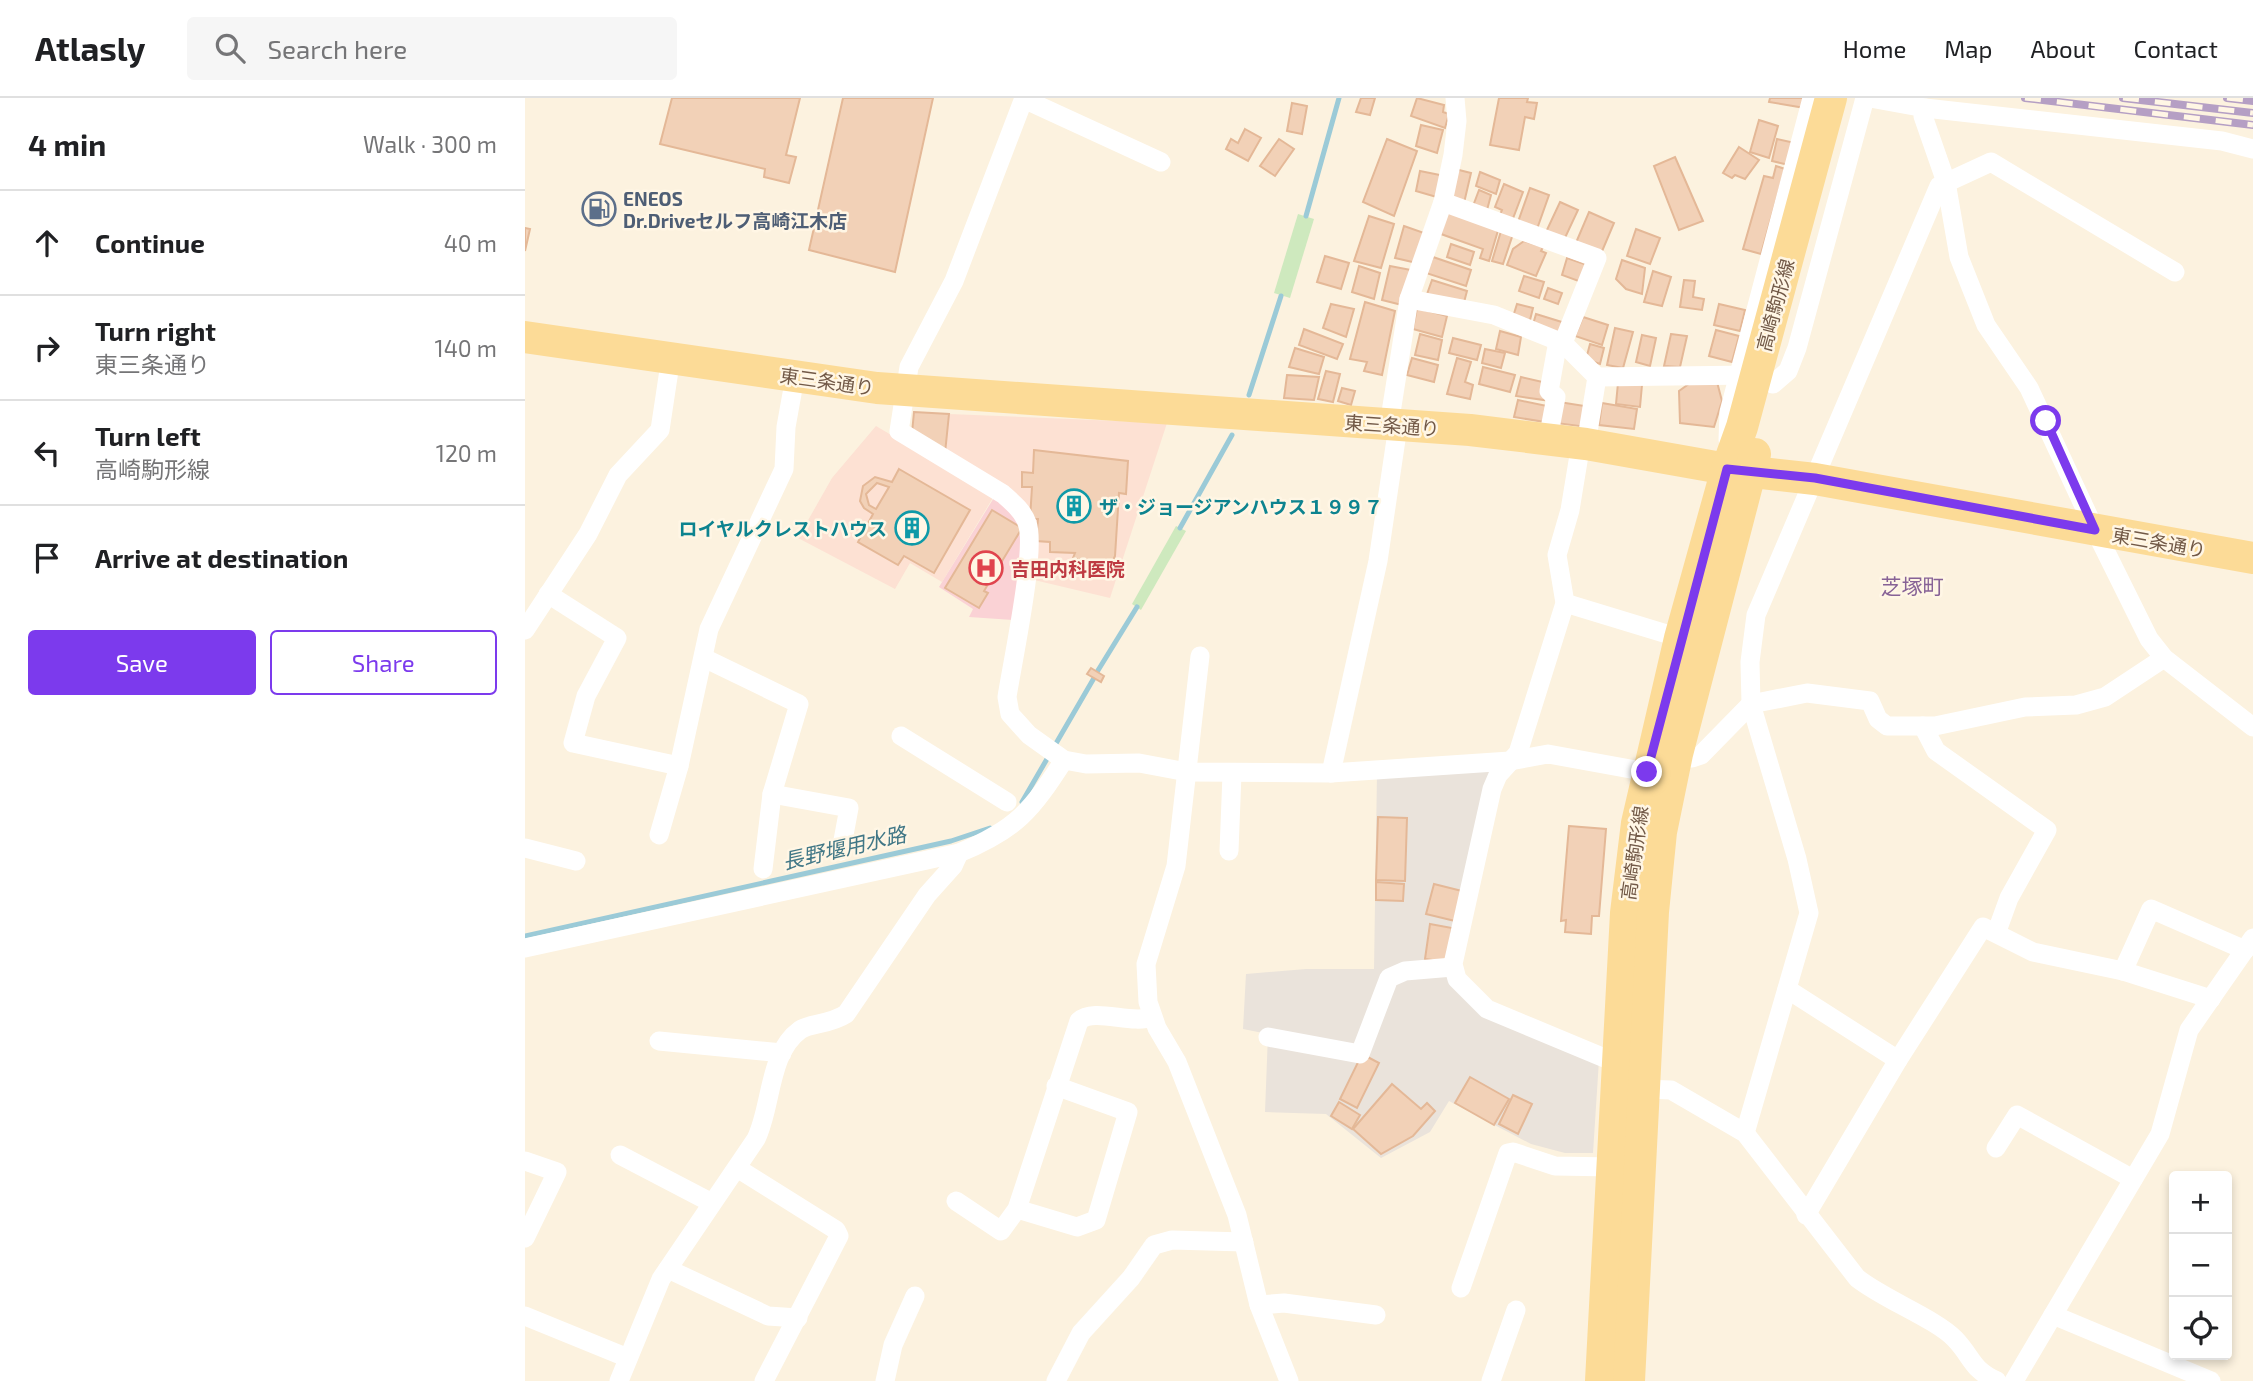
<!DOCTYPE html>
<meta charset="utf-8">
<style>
body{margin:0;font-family:"Exo 2","Noto Sans JP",sans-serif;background:#f6f6f6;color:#202124}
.controls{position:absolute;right:21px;bottom:21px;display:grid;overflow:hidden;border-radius:7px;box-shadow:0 4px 10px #0003}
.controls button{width:63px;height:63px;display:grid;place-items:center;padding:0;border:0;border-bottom:2px solid #e0e0e0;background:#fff;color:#202124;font:35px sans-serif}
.stop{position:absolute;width:21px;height:21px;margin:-16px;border:5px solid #7c3aed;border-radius:50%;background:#fff}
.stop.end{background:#7c3aed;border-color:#fff;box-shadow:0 2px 7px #0008}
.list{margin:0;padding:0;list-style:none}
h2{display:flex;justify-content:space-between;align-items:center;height:91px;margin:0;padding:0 28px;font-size:30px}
h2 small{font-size:23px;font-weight:400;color:#757577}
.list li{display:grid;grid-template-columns:46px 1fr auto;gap:21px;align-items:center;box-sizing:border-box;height:105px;padding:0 28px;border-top:2px solid #e0e0e0}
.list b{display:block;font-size:26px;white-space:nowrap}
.list p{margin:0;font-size:23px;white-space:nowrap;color:#757577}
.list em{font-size:23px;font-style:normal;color:#757577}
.actions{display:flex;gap:14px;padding:21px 28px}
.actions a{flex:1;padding:16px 0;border:2px solid #7c3aed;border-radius:7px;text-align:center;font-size:24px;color:#7c3aed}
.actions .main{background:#7c3aed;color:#fff}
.icon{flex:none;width:38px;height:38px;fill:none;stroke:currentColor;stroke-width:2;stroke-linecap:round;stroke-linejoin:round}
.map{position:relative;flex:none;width:1728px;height:1283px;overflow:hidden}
header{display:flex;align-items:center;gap:42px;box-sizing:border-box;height:98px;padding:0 35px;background:#fff;border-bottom:2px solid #e0e0e0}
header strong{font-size:33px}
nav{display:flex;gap:38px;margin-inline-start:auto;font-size:24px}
.search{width:490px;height:63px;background:#f6f6f6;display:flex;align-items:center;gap:18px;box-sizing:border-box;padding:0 24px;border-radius:7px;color:#757577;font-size:26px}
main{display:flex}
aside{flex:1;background:#fff}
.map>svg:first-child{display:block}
.commercial{fill:#fde1d3}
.industrial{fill:#eae3db}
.medical{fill:#fad2d5}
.green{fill:#cee9be}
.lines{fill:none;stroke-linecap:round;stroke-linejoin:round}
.stream{stroke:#9bcad7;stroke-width:5}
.building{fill:#f2d1b7;stroke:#e4b897;stroke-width:2;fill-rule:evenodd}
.minor{stroke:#fff;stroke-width:19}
.primary{stroke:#fcdb97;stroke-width:32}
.rail-casing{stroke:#b59fc4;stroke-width:8}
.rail{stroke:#fff6e5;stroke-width:5;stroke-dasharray:16;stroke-linecap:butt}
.route{stroke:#7c3aed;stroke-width:9}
.labels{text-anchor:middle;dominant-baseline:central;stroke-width:5;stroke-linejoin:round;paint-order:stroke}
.service-label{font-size:19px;font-weight:bold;fill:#4e5e75;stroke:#fff6e5;text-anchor:start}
.street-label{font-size:19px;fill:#725947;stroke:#fff6e5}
.culture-label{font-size:19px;font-weight:bold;fill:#0d838f;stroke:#fff6e5;text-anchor:start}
.health-label{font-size:19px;font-weight:bold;fill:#be3a42;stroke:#fff6e5;text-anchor:start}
.neighbourhood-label{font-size:21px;fill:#876296;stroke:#fff6e5}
.water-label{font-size:21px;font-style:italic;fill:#417786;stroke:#fff6e5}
</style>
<header>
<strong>Atlasly</strong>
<div class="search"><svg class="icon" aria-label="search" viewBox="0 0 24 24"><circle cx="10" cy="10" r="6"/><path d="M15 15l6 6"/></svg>Search here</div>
<nav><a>Home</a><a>Map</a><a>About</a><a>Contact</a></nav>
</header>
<main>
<aside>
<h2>4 min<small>Walk · 300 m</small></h2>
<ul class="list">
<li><svg class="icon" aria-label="ahead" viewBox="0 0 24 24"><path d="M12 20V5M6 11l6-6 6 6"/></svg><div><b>Continue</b></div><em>40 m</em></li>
<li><svg class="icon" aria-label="right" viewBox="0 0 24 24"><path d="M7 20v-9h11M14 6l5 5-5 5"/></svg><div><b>Turn right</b><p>東三条通り</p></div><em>140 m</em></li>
<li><svg class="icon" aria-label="left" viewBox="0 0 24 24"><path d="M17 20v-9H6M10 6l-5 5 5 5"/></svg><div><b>Turn left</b><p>高崎駒形線</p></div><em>120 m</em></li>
<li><svg class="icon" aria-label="arrive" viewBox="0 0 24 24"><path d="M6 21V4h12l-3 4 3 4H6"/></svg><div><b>Arrive at destination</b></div></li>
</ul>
<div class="actions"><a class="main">Save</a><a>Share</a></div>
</aside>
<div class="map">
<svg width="1728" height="1283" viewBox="0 0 1728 1283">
<rect width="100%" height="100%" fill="#fcf2df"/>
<g class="commercial">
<polygon points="424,316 642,325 585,500 505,481 509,438 420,355"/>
<polygon points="351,328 469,398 417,484 385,465 370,491 273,440 307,380"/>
</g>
<polygon class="industrial" points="970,669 928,882 1074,962 1068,1055 1040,1055 1006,1046 924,1003 905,1034 856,1060 801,1016 740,1014 743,936 718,931 721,876 781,871 849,871 852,675"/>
<polygon class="medical" points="470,398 499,425 488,522 444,519 448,511 414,489"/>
<g class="green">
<polygon points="773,116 789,121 765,200 749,195"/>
<polygon points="651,428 661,433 616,512 607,506"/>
</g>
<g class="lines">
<g class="stream">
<polyline points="781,118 814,0"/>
<polyline points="724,297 756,198"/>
<polyline points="655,430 707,337"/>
<polyline points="572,574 612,509"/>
<polyline points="497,704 569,580"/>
<polyline points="0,838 426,743 465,730"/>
</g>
</g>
<g class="building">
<polygon points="147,0 275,0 261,57 271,59 264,85 239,79 240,71 135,46"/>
<polygon points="318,0 408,0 370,174 284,152"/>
<polygon points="836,0 850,0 845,17 831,14"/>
<polygon points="892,0 919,7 918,14 924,16 920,30 886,18"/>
<polygon points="974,0 1003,0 1002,4 1012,5 1009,21 1000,19 994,52 965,47"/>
<polygon points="1245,0 1282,0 1280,10 1244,4"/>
<polygon points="767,5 782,8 777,36 762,33"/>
<polygon points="1234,22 1253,28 1244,60 1225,54"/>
<polygon points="896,27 918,32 912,55 891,48"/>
<polygon points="720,31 736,40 723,63 701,51 706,41 713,45"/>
<polygon points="754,41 769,51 750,78 735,68"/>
<polygon points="862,41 892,53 869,118 838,104"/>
<polygon points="1252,41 1270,45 1264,67 1247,63"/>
<polygon points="1214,49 1234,62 1220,81 1210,77 1207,80 1198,75"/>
<polygon points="1150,59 1178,123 1154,132 1129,68"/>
<polygon points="1251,68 1260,71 1236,156 1218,151 1239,78 1248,80"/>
<polygon points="930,71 946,75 939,105 925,101"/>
<polygon points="895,73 920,78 915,100 891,93"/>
<polygon points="955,74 975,82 971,96 951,88"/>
<polygon points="979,86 998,94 987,123 974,119 977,112 970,109"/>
<polygon points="1005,90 1024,97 1012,131 993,124"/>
<polygon points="954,92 966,97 962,112 948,108"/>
<polygon points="1035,104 1053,112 1039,142 1021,134"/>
<polygon points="923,110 974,129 964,163 955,160 958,151 916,136"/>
<polygon points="1064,114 1089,125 1075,158 1050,147"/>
<polygon points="844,118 869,126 856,170 829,163"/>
<polygon points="879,128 902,136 892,165 870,160"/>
<polygon points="0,130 5,131 0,153"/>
<polygon points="1111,131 1135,140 1125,166 1102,158"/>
<polygon points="976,133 988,136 978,166 967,163"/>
<polygon points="999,143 1018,149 1016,153 1021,155 1011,178 982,167 988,151"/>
<polygon points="926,146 949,154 945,167 922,159"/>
<polygon points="800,158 824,165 816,191 792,184"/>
<polygon points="908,159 946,172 941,188 901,175"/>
<polygon points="1042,160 1065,168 1059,185 1037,177"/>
<polygon points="1097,162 1120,170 1117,196 1101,191 1091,181"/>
<polygon points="834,168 855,175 849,201 827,194"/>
<polygon points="865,168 886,172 877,207 857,202"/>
<polygon points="1128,173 1146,179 1137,208 1119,204"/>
<polygon points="999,178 1019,184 1014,200 994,193"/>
<polygon points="907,182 942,193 938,208 901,199"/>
<polygon points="1159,182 1170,183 1168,199 1179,201 1177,212 1155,209"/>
<polygon points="1023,190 1037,195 1033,206 1019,201"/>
<polygon points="840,204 870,213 857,277 839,273 842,264 825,261"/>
<polygon points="806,206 829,211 821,239 798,230"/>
<polygon points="992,206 1008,210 1004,226 987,222"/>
<polygon points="1194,206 1220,212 1215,233 1189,227"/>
<polygon points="892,210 922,218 917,239 888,231"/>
<polygon points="1011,216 1040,225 1036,239 1007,230"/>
<polygon points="1058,219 1083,227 1077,247 1050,238"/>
<polygon points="1090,230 1108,234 1098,270 1082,267"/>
<polygon points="779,231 818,246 812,261 774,247"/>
<polygon points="1191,232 1214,238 1207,264 1184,258"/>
<polygon points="975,233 996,239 993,257 971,251"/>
<polygon points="895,236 917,242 913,262 890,257"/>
<polygon points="1146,236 1162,238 1155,269 1139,268"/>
<polygon points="1117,237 1131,240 1125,268 1111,264"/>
<polygon points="928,240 956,247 952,262 924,255"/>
<polygon points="1065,246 1079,250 1075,266 1061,261"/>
<polygon points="770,250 799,259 794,276 764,269"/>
<polygon points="960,251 980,255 976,270 957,265"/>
<polygon points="887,260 913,267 909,284 882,277"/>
<polygon points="932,260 946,264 940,284 948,287 945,301 922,296"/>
<polygon points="958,269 990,277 985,294 954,286"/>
<polygon points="801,273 815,276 808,304 793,301"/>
<polygon points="762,277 794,279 789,302 759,300"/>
<polygon points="996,279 1022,285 1019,302 991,298"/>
<polygon points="1168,283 1192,284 1197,303 1189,329 1155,325 1154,293"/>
<polygon points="1093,285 1117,287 1115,309 1091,306"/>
<polygon points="817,290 830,293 826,307 813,303"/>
<polygon points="993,302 1022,308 1020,324 989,319"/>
<polygon points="1034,304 1066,309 1062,329 1031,325"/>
<polygon points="1077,305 1112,311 1109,331 1074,327"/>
<polygon points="389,314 424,316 420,355 387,335"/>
<polygon points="509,352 603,363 601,396 594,395 590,458 585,469 548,460 550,455 525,454 525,444 511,443 513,421 505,421 507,389 497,389 497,374 508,375"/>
<path d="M374,371l71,41 -36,63 -30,-17 -6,9 -40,-23 15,-28 -9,-6 -4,-7 3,-15 12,-9 17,5zM352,385l12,4 -13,22 -7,-4 -3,-11z"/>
<polygon points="467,412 497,430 459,493 463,495 454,510 420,490"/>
<polygon points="566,570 579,578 576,584 562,576"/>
<polygon points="853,719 882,720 880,783 851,782"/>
<polygon points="1044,728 1081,731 1074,818 1067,818 1066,836 1040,834 1041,822 1036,823"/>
<polygon points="851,784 879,786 878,803 851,802"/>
<polygon points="909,786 937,793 930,823 901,816"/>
<polygon points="905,826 927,830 922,864 900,861"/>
<polygon points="837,956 854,965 832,1010 815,1001"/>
<polygon points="945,979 984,1001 969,1027 930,1005"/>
<polygon points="867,986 896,1011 902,1005 910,1013 888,1038 856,1056 828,1031"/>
<polygon points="988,997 1007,1006 993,1036 974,1026"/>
<polygon points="814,1004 835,1017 827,1031 806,1018"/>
</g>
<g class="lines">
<g class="minor">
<path d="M499,0l-70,183 -45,86 -10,64 104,63c9,8 20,17 24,29 10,25 -15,141 -20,174l3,17 19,21 35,25 22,4 53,-1 48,9 144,1 179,-12 38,-7 99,18"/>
<polyline points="1345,0 1400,10 1697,43 1728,51"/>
<polyline points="499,1 636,64"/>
<polyline points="1400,10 1398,18 1421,84 1434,159 1461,227 1504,290 1570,432 1624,541 1639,560 1728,629"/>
<polyline points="918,104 1072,160 1038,245"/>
<polyline points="884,201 969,217 1038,245 1072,279 1226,277"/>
<polyline points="1248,286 1263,273 1272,250 1340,0"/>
<polyline points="864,327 884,201 918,104 928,57 932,23 930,0"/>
<polyline points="1023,341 1031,299 1024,293 1033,243"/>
<polyline points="1203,342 1204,314 1287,0"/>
<polyline points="1056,345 1045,412 1032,457 1040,505 993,655 973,677 967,691 928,866 932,881 962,911 1094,966"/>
<polyline points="1061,346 1072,279"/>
<polyline points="23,496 92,540 61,598 48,645 154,668"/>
<polyline points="1040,505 1155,540"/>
<polyline points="0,532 63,436 93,377 135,332 146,259"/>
<polyline points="675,558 651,768 621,866 623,904 632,930 652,964 712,1117 734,1207 764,1283"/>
<polyline points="179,560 274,606 247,696 238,771"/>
<polyline points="1398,628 1411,653 1522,732 1484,800 1472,833"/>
<polyline points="376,638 482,704"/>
<polyline points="1152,656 1167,660 1176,657 1226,606 1282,595 1345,603 1353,621 1362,628 1410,628 1500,609 1551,607 1580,599 1639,560"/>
<polyline points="806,675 853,463 873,328"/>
<polyline points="247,696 324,710 316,753"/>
<polyline points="134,737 154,668 184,531 259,371 261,329 270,279"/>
<polyline points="0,750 51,763"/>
<polyline points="704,753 707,676"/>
<path d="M0,850l434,-95c58,-24 72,-42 105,-93"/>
<polyline points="1598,873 1626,811 1720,852"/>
<polyline points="1262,891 1373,962"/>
<polyline points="743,939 835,956 864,880 880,873 928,869"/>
<polyline points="134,943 257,955"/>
<path d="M1118,991l28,1 74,43 112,145c26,21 79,41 98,61 18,19 16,30 42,42"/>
<polyline points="1220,1035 1284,815 1272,761 1226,606 1225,564 1231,517 1414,88 1466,64 1650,174"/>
<polyline points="1471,1050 1492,1017 1608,1081"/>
<polyline points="95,1057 187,1105"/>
<polyline points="0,1063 32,1074 0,1140"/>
<polyline points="212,1070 311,1132 314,1138 239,1283"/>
<path d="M431,1103l45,30 16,-22 62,-188c15,-14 52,4 73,-4"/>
<polyline points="492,1111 552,1129 571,1122 603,1014 531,988"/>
<polyline points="1281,1117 1373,962 1458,829 1508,854 1598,873 1686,901"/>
<polyline points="143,1171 243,1218 273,1220"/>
<polyline points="936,1190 983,1055 988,1054 1030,1068 1087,1069"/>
<polyline points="734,1207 759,1205 851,1217"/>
<polyline points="1528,1217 1686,1283"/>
<polyline points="0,1218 103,1260"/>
<path d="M94,1283l42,-102 95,-140c16,-32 12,-86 44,-109 10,-7 29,-5 46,-16l81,-119 26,-29 6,-13"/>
<polyline points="360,1283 368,1247 390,1198"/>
<polyline points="531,1283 556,1235 606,1180 629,1147 647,1142 719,1144"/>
<polyline points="966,1283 991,1212"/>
<polyline points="1489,1283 1635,1036 1664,932 1728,840"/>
</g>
<g class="primary">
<polyline points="0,239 352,290 945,332 1061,346 1202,371 1290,381 1728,460"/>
<polyline points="1076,1283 1101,815 1112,725 1155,540 1202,371 1217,329 1306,0"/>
<polyline points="1104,1283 1128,814 1136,734 1152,656 1230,356"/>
</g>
<defs>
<g id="rail">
<polyline points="1500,0 1728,27"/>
<polyline points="1598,0 1728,15"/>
<polyline points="1702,0 1728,3"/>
</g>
</defs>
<use href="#rail" class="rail-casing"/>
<use href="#rail" class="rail"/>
</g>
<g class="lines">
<polyline class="route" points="1122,674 1202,371 1290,380 1570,432 1521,323"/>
</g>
<defs>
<symbol id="fuel-ring" viewBox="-11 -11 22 22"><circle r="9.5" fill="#fff6e5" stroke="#5c6f8a" stroke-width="1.5"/><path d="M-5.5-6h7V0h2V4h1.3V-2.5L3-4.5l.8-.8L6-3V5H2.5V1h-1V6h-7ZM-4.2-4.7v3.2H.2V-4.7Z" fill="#5c6f8a"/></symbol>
<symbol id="building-ring" viewBox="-11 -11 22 22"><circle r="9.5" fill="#fff6e5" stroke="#0f9aa8" stroke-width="1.5"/><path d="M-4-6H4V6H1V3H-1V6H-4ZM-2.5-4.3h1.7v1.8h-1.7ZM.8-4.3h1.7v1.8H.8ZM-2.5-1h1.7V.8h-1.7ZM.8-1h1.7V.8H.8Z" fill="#0f9aa8"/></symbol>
<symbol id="hospital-ring" viewBox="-11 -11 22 22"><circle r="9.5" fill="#fff6e5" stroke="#e0444e" stroke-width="1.5"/><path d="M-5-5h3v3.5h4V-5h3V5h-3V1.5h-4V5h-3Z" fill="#e0444e"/></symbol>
</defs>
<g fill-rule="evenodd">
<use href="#fuel-ring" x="55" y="92" width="38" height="38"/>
<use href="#building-ring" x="530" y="389" width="38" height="38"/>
<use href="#building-ring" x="368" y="411" width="38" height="38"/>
<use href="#hospital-ring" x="442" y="451" width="38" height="38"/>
</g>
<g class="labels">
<g class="service-label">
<text x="98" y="100">ENEOS<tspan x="98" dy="22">Dr.Driveセルフ高崎江木店</tspan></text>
</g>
<g class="street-label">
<text transform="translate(1250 207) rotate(-75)">高崎駒形線</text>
<text transform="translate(302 283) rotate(8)">東三条通り</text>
<text transform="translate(867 327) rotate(4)">東三条通り</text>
<text transform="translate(1634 444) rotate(10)">東三条通り</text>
<text transform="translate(1109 755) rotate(-82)">高崎駒形線</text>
</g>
<g class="culture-label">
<text x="574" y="408">ザ・ジョージアンハウス１９９７</text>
<text x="362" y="430" text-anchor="end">ロイヤルクレストハウス</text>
</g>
<g class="health-label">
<text x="486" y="470">吉田内科医院</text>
</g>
<g class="neighbourhood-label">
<text x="1387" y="487">芝塚町</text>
</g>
<g class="water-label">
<text transform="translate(319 749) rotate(-13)">長野堰用水路</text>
</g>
</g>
</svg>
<div class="controls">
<button>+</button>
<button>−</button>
<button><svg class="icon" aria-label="locate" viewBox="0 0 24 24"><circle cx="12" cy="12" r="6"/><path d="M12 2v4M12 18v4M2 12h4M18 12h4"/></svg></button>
</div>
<div class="stop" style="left:1521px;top:323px"></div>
<div class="stop end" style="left:1122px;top:674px"></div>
</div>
</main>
